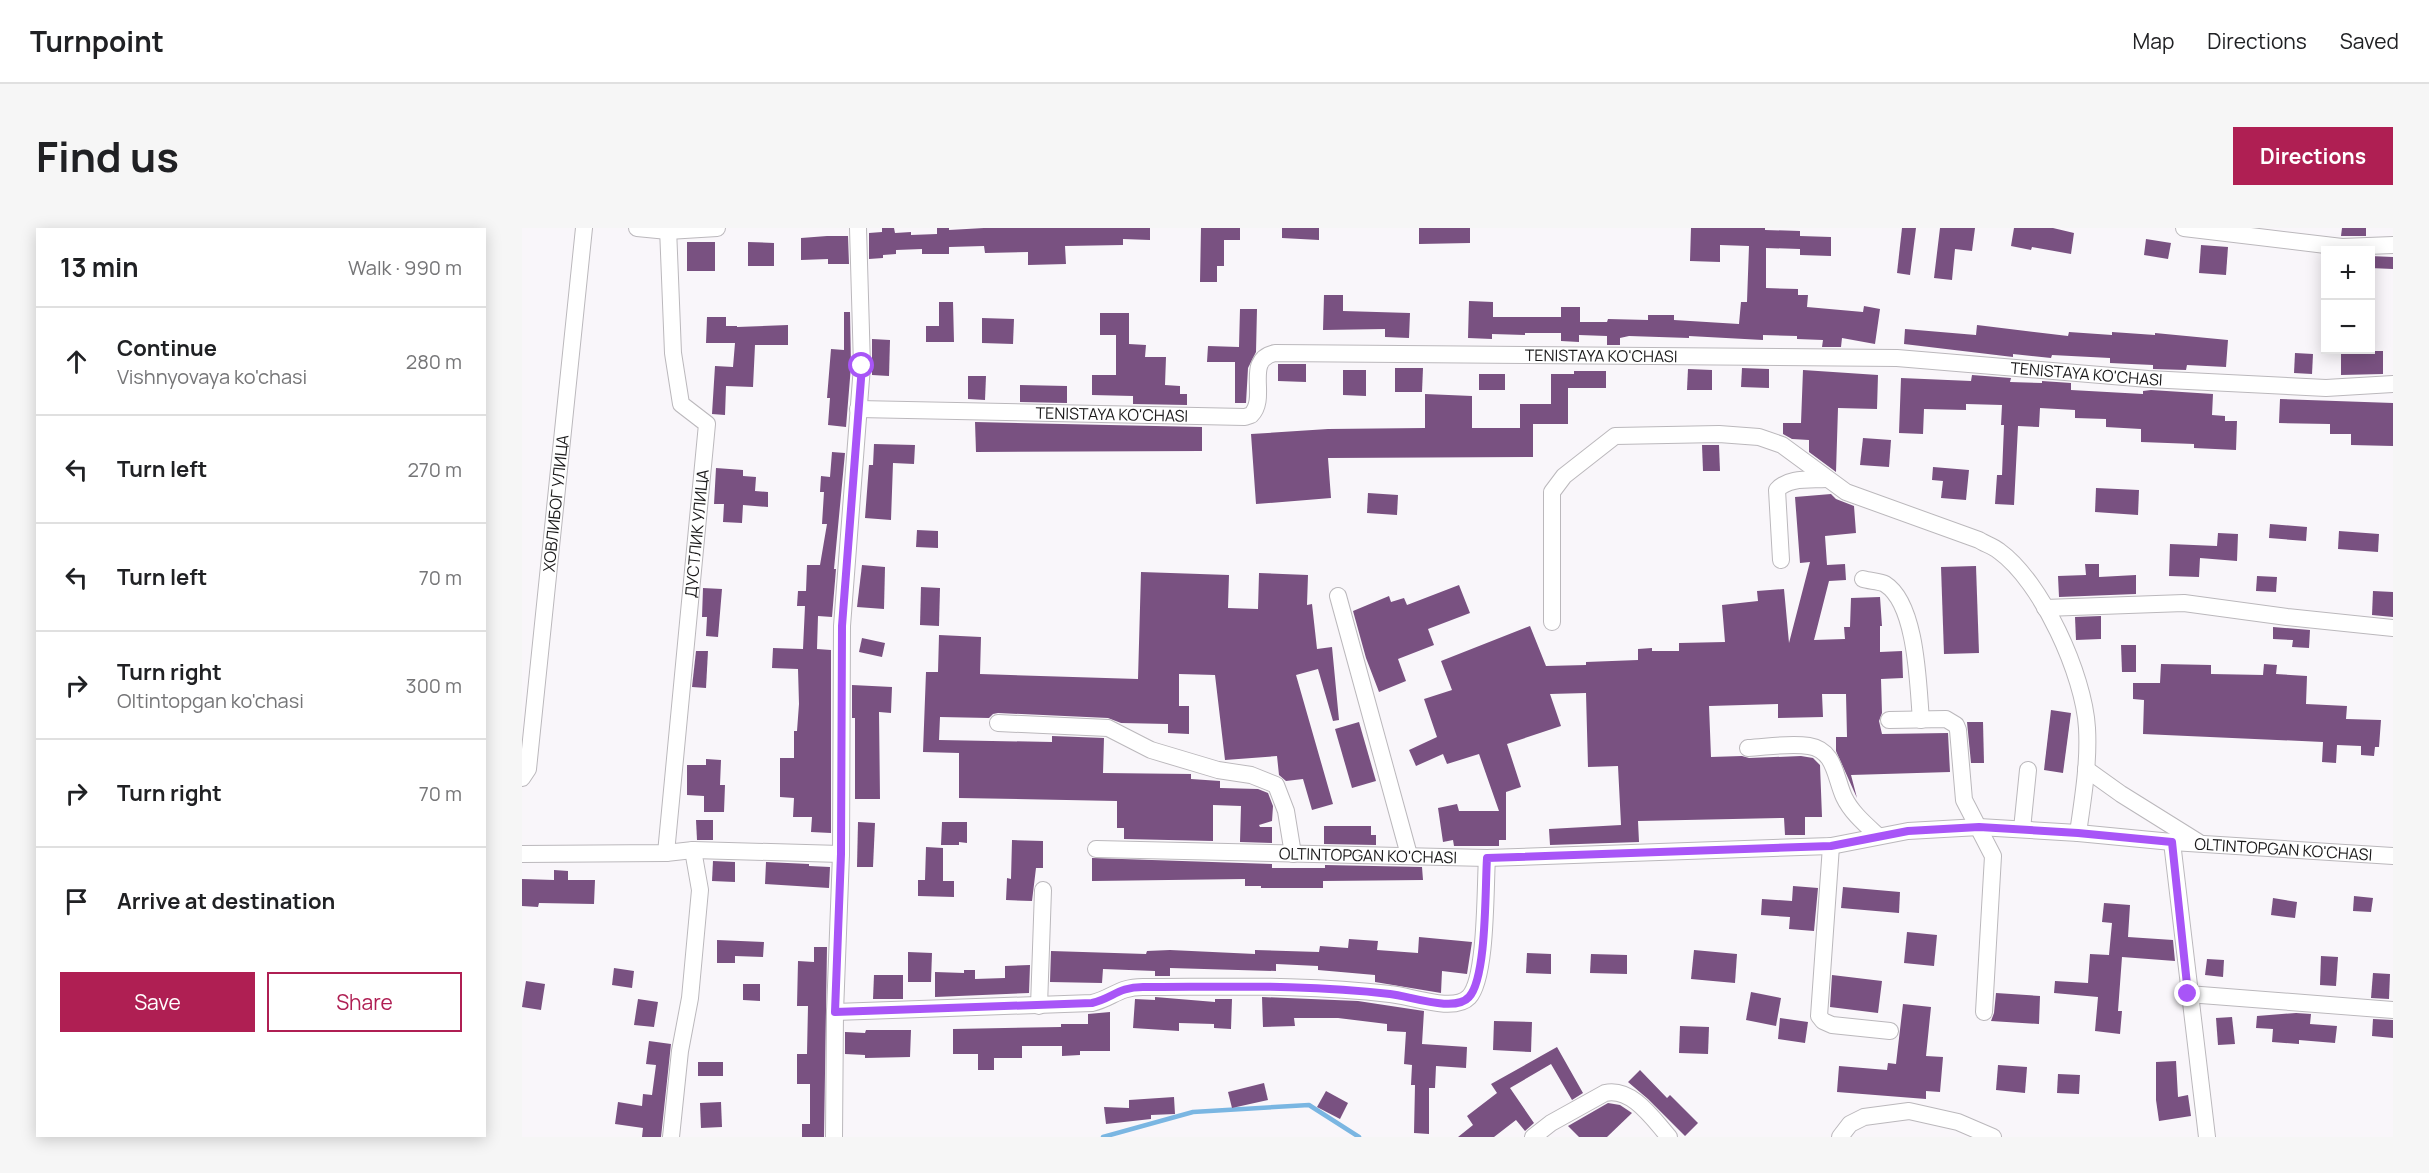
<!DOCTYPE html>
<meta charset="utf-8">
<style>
body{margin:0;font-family:Manrope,sans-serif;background:#f6f6f6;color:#202124}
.controls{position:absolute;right:18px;top:18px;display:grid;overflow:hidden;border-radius:0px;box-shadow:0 3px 15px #0003}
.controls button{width:54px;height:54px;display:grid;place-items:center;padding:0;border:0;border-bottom:2px solid #e0e0e0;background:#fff;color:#202124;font:30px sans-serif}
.stop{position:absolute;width:18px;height:18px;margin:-14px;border:4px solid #a855f7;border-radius:50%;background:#fff}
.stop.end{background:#a855f7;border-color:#fff;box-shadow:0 2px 6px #0008}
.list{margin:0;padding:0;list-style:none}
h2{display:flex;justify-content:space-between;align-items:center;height:78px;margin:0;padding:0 24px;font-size:26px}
h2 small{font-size:20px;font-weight:400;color:#757577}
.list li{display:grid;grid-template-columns:39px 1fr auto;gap:18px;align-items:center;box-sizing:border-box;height:108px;padding:0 24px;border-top:2px solid #e0e0e0}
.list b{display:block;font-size:22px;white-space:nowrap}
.list p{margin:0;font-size:20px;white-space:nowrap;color:#757577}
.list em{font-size:20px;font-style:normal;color:#757577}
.actions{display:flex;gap:12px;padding:18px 24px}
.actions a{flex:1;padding:14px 0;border:2px solid #af1f53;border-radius:0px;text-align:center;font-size:21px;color:#af1f53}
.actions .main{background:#af1f53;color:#fff}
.icon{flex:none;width:33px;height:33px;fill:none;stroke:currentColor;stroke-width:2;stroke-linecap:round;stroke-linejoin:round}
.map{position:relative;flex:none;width:1871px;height:909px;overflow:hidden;border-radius:0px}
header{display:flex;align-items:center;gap:36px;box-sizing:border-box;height:84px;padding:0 30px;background:#fff;border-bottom:2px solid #e0e0e0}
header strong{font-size:28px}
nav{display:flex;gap:33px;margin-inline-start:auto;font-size:21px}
.intro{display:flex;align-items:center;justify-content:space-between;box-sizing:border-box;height:144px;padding:0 36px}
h1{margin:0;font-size:42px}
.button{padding:15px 27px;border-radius:0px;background:#af1f53;color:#fff;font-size:21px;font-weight:700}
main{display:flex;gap:36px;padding:0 36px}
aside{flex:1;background:#fff;border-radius:0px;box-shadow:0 3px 15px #0003}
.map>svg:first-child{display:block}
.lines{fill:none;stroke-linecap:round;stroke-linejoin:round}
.stream{stroke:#7ab6e2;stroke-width:4.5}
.building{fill:#795181}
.minor-casing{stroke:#bbb8bc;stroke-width:18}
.minor{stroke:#fff;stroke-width:16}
.route{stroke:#a855f7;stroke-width:8}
.labels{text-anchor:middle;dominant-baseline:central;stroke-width:6;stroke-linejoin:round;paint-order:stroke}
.street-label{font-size:16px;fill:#1b1a1b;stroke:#fff}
</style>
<header>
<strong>Turnpoint</strong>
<nav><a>Map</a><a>Directions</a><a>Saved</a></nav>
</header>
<div class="intro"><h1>Find us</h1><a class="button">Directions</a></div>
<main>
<aside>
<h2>13 min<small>Walk · 990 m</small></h2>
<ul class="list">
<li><svg class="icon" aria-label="ahead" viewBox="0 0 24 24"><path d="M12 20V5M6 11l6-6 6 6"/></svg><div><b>Continue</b><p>Vishnyovaya ko'chasi</p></div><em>280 m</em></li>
<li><svg class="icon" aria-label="left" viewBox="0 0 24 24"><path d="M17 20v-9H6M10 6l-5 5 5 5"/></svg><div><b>Turn left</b></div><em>270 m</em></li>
<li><svg class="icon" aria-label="left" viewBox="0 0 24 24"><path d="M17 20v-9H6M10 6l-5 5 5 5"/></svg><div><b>Turn left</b></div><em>70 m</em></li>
<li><svg class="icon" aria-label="right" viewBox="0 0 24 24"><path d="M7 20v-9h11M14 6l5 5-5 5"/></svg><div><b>Turn right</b><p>Oltintopgan ko'chasi</p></div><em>300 m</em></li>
<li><svg class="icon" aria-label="right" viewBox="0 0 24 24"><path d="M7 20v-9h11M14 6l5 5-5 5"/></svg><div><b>Turn right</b></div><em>70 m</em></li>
<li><svg class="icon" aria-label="arrive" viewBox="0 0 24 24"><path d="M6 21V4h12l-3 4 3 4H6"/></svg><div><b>Arrive at destination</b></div></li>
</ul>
<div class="actions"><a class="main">Save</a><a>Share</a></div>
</aside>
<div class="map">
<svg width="1871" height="909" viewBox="0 0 1871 909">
<rect width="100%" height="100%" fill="#f9f6fa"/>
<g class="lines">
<polyline class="stream" points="581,909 671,884 787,877 837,909"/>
</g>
<g class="building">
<polygon points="360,0 372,0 373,5 389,4 389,7 415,6 415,0 427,0 427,2 462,0 628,0 628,12 601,11 601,17 543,18 544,36 506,37 506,24 463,25 462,18 427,19 427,26 400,26 400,21 374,22 374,26 361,27 361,30 347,31 347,5 360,4"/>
<polygon points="679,0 718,0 718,12 702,12 702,38 695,38 695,54 678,54"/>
<polygon points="760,0 797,0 797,12 760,10"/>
<polygon points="897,0 948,0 948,15 897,16"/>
<polygon points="1169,0 1243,0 1243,2 1278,3 1278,8 1309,9 1309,28 1278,27 1278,21 1244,20 1244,60 1276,61 1276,67 1286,67 1285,79 1341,84 1342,78 1358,81 1353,116 1320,110 1319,119 1300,119 1301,112 1275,111 1275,108 1241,107 1241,112 1167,108 1167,110 1107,108 1098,110 1098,117 1085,117 1085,108 1057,107 1057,114 1039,113 1039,105 1003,105 1003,107 970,106 970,111 946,110 947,73 971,74 971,89 1039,89 1039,79 1058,79 1058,94 1085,94 1086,91 1126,92 1126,87 1152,87 1152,92 1217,96 1219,74 1225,74 1227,18 1198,17 1198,34 1168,33"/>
<polygon points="1380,0 1394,0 1388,47 1375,45"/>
<polygon points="1418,0 1453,0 1450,23 1433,21 1430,52 1412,50"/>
<polygon points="1492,0 1531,0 1552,5 1549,26 1510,19 1509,22 1489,18"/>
<polygon points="1820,0 1844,0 1844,8 1819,8"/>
<polygon points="305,8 326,8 327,36 306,36 306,31 279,32 279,10"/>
<polygon points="1624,11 1649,15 1646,31 1622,27"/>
<rect x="165" y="14" width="28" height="29"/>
<polygon points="226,14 252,15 252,38 226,38"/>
<polygon points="1679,17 1706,19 1704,47 1677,45"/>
<polygon points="1848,28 1871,29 1871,41 1848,40"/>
<polygon points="802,67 821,67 821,83 888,85 887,110 863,109 863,101 801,102"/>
<polygon points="417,74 431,74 432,114 404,114 404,98 417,98"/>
<polygon points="718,81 735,81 734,124 726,140 724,175 713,175 713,134 685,134 686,118 717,119"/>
<polygon points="322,84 328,84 329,138 324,199 306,197 308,170 305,170 309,121 322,122"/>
<polygon points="578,85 607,85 607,116 624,117 623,129 644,129 643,157 658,158 658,166 665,166 665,177 611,176 611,168 570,167 570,147 594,147 594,107 578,107"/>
<polygon points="185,89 204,89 204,98 215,98 215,99 266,97 266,117 233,117 231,159 204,158 203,187 190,186 193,138 211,139 213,115 184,115"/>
<polygon points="460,90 492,91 491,116 460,115"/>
<polygon points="1455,97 1546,108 1547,104 1590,107 1590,104 1633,107 1633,105 1706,112 1704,139 1665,137 1664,142 1631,141 1631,137 1588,135 1588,130 1530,127 1529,130 1491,126 1491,129 1382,116 1383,101 1454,107"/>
<polygon points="350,111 368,112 367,148 350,147"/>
<polygon points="1819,123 1861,123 1861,146 1819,147"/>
<polygon points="1773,125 1791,126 1790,146 1772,145"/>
<polygon points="756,136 784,136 784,154 756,153"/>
<polygon points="873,140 901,140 900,164 873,164"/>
<polygon points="1220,140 1247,141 1247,160 1219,159"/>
<polygon points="1166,141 1190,142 1190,162 1165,162"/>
<polygon points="821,142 844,142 844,168 821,167"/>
<polygon points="1281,142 1356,147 1355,181 1316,180 1314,244 1287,224 1287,212 1270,211 1261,206 1261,195 1279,195"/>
<polygon points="1052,143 1084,143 1084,160 1046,160 1046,196 1011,196 1011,229 806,230 809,270 734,276 729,206 806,201 903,200 903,166 950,168 950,200 998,200 998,176 1029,176 1029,146 1052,146"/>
<rect x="957" y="146" width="26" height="16"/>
<polygon points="1450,147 1489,150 1488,154 1520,155 1520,153 1549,155 1549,162 1621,166 1621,163 1629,162 1691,166 1690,187 1703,188 1703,193 1715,193 1714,222 1672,220 1672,216 1619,214 1619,201 1584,199 1584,191 1553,190 1553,182 1518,180 1517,199 1496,198 1492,277 1473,276 1475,247 1480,247 1482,197 1479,197 1480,177 1444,176 1444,182 1402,181 1401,206 1377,205 1379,150 1449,153"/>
<polygon points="446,148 464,148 463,172 446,171"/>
<polygon points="498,157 545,158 545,175 498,174"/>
<polygon points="1758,171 1871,175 1871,218 1829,217 1829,206 1808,206 1808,196 1757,195"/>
<polygon points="453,194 680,199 680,223 454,224"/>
<polygon points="1341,210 1369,212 1367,239 1338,237"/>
<polygon points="352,216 393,217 392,236 371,235 369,292 343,290 347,237 351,237"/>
<polygon points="1180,217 1197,217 1198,243 1181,243"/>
<polygon points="310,224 323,225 312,341 314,341 310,389 296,388 295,421 309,422 309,605 289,604 290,589 271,589 272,570 258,569 258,530 272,530 272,503 275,503 277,476 276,441 250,440 251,420 281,421 283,378 275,378 276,363 284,363 285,337 298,337 305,296 300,296 302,264 298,264 299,248 308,249"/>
<polygon points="1411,239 1447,242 1444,272 1419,270 1421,253 1410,252"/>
<polygon points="194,240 221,242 221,248 234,249 233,263 246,264 246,279 221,277 220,295 201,294 202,276 192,276"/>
<polygon points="1574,260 1617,262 1616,287 1573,284"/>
<polygon points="846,265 876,267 875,287 845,285"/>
<polygon points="1309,266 1314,271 1332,278 1334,305 1303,308 1305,337 1323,336 1324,352 1307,353 1292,412 1323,411 1322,399 1328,399 1329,370 1358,369 1360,398 1358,398 1358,424 1380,423 1381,450 1359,451 1360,485 1357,493 1360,506 1426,505 1428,544 1329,547 1335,570 1314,523 1314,509 1325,509 1324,466 1300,466 1301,489 1256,490 1256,476 1187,478 1189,529 1220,528 1227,530 1279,528 1291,530 1298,537 1300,589 1283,589 1283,607 1263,607 1262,590 1116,593 1117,614 1028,617 1027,601 1099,597 1096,538 1066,539 1064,465 1028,466 1039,498 985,516 999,559 984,564 984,612 977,612 977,618 932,618 931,612 921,614 916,580 935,576 937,583 977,583 957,526 925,536 921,526 894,538 887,522 915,509 902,471 930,462 919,433 1008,398 1024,438 1064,437 1064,434 1116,432 1116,421 1130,420 1130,423 1157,423 1157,415 1203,414 1200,377 1236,373 1235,363 1262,361 1267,415 1288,334 1278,335 1273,269"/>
<polygon points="1748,296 1785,299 1784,313 1747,310"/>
<polygon points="395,302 416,303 416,320 394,319"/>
<polygon points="1817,303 1857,306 1856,324 1816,321"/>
<polygon points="1696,305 1716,306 1715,333 1678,330 1677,349 1647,348 1648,316 1695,318"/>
<polygon points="1563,336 1577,336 1577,349 1614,347 1614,366 1537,369 1536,348 1564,347"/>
<polygon points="340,337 363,339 362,381 335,379"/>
<polygon points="1454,338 1457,425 1422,426 1419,339"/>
<polygon points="619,344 707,347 706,380 736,381 737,345 786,347 785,377 790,376 795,421 810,419 817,492 811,493 796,441 774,447 811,576 790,582 781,551 764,553 757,547 755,528 703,532 693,447 657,446 657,478 667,478 667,506 646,505 646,496 599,495 586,490 476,485 471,486 467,490 418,489 417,512 530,514 530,508 582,510 581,545 669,546 669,551 698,553 698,560 736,561 746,565 751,578 750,593 737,597 738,599 750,599 750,615 718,614 719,578 691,577 691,613 602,611 602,600 595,600 595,573 437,570 437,525 401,524 404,444 416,444 417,407 459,409 458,446 616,451"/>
<polygon points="1735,348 1755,349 1754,364 1734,363"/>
<polygon points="937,357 948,385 906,401 912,417 876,431 884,453 857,464 844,430 831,383 867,368 869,374 882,370 885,377"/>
<polygon points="399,359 418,360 417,398 398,397"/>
<polygon points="181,360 200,361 196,409 184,408 185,389 180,389"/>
<polygon points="1851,363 1871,364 1871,389 1850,387"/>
<polygon points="1579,388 1579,411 1554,412 1553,389"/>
<polygon points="1751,399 1788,402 1787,420 1770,419 1771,412 1751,411"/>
<polygon points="340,410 363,415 360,429 337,424"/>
<polygon points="1599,417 1614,417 1614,444 1600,444"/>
<polygon points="174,423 186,423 184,460 170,459"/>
<polygon points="1639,436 1689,437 1689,446 1741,447 1742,436 1755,437 1754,446 1785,448 1784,476 1825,478 1824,491 1859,492 1857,519 1853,519 1852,528 1839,527 1839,518 1815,517 1814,535 1800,534 1801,514 1621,506 1622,472 1611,471 1611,455 1638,455"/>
<polygon points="330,457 370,459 369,485 357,484 358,571 333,571 333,490 330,490"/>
<polygon points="1529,482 1549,485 1541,545 1522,542"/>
<polygon points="837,494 854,553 830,560 813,501"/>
<polygon points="1445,494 1461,494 1462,535 1449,535"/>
<polygon points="184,531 199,532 198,557 203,557 202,584 182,584 182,568 165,567 165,537 184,537"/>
<polygon points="174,592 191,592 191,612 175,612"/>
<polygon points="336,594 353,595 351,639 335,639"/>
<polygon points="420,594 445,594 445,615 437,614 437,617 419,617"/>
<polygon points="802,598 849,598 849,607 854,607 854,617 802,616"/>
<polygon points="490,612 521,613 521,640 514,640 510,673 484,672 485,650 489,651"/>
<polygon points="404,619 421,620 421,653 432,653 432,669 396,668 396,652 403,652"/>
<polygon points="570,630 750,636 750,640 803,640 803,637 900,639 901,652 801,653 801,660 739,660 739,658 723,658 723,651 570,653"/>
<polygon points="191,633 213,634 213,654 190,653"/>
<polygon points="244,634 287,636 287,638 308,639 307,660 243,656"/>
<polygon points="32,642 46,643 46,652 73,652 72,676 17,675 16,679 0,678 0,651 32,652"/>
<polygon points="1271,658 1296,660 1292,703 1267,701 1268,689 1239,687 1240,671 1270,673"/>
<polygon points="1321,659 1378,664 1377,685 1319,680"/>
<polygon points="1832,668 1851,670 1849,684 1831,683"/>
<polygon points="1751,670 1775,674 1773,690 1749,687"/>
<polygon points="1582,675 1608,677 1606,709 1651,712 1653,733 1600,729 1596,783 1600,783 1598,806 1573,803 1576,769 1532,765 1533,753 1566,755 1568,726 1587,727 1590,695 1580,694"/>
<polygon points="1385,704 1415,707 1412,738 1382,735"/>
<polygon points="897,709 950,714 945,746 920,743 919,765 853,754 853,747 796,742 796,738 754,736 754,743 648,740 648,748 633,748 633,743 581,741 580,755 528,754 529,723 624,726 625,723 648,722 733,726 733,722 797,724 798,718 826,720 827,711 856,713 855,722 896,725"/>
<polygon points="195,712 242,714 241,729 213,728 213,735 195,735"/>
<polygon points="292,719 305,719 302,909 280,909 280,896 288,896 288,856 275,856 275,826 285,826 286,778 275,778 276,733 292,734"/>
<polygon points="1172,722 1215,726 1213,755 1169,751"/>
<polygon points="386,724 410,725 409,754 386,754"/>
<polygon points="1005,725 1029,726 1029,746 1004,745"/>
<polygon points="1069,726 1105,727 1105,746 1068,745"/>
<polygon points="1799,728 1816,729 1814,758 1798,757"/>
<polygon points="1685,731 1702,732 1701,749 1683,747"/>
<polygon points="508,737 507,765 413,769 413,744 442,745 442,742 453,742 453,751 483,750 483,738"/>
<polygon points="92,740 112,743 110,760 90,757"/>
<polygon points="1851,745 1868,746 1867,771 1849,770"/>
<polygon points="352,747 381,747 381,771 351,771"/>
<polygon points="1310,747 1360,753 1356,785 1308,779"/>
<polygon points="4,753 23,756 19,782 0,779"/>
<polygon points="221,756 238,756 238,773 221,772"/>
<polygon points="1229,764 1259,770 1254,798 1224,792"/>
<polygon points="1474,765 1518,768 1517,796 1469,793 1472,785"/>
<polygon points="633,769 693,774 693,771 710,771 709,801 692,800 692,796 657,795 657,803 611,800 613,771 633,772"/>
<polygon points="740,769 836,773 902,783 900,816 945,819 944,840 914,838 913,860 907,860 907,906 892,905 893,857 889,857 890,837 882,836 884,804 865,803 865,796 816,790 772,790 773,798 741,799"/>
<polygon points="116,771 136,774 132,799 112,797"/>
<polygon points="1381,776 1409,779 1404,828 1421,829 1418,864 1404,863 1404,871 1315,864 1317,838 1365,842 1366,835 1374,836"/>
<polygon points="588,784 588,823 558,823 558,827 540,828 540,818 500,818 500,830 472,830 472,842 456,842 456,826 431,826 431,801 539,799 539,796 566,796 566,786"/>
<polygon points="1774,785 1789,786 1788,796 1815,798 1813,815 1777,812 1777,816 1750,814 1751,801 1734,800 1735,788"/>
<polygon points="1710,789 1713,816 1696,817 1694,790"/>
<polygon points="1258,790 1286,794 1283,815 1256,811"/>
<polygon points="1851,791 1871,792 1871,810 1850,808"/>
<polygon points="972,793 1010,794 1009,824 971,822"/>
<polygon points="1158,798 1187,799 1186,826 1157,825"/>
<polygon points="344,802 389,802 388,829 343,830 343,827 323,826 323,804 343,805"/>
<polygon points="127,813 149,816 139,909 120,909 121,900 93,896 96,874 120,878 121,866 130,867 134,837 124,836"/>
<polygon points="1035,819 1061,865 1050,872 1029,836 988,860 1012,895 1003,903 994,892 972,909 936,909 951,897 945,888 975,865 969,856"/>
<polygon points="1654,833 1656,869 1666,867 1669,888 1637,893 1634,872 1634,834"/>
<rect x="176" y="834" width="25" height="14"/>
<polygon points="1476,837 1505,839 1503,865 1474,862"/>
<polygon points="1118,842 1145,870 1148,867 1176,895 1163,908 1126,871 1106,854"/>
<polygon points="1536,846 1558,847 1557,866 1535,865"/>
<polygon points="742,855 746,872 710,880 706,864"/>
<polygon points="804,863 826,875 818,891 795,879"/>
<polygon points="652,869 653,886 629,887 629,891 584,896 582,879 607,880 607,872"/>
<polygon points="199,874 200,899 179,900 178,875"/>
<polygon points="1086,875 1098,877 1110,885 1085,909 1057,909 1046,898"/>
</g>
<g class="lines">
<defs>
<g id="minor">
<polyline points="115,0 146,3 195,0"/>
<polyline points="1662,0 1820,19 1871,17"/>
<path id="s1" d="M336,181l387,8 6,-2c18,-18 -8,-55 24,-62l622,5 251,21 178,9 67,-4"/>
<path d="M1259,332l-4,-70c11,-13 33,-10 49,-11"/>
<path d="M1341,351c6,2 17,2 22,5 32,20 33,102 36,136"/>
<polyline points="816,368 887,627"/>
<polyline points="1523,380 1662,375 1765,389 1871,400"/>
<path d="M1030,394v-130l12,-16 51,-40 104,-2 40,3 23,8 64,47 133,48c6,4 14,6 20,11 43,31 85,124 88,177 2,35 -4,70 -9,105"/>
<polyline points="1367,492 1424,491 1434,497 1436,502 1442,572 1471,628 1462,784"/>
<polyline points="476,495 586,500 629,522 696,542 729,547 754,557 764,583 771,626"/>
<path d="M1226,520c19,-1 41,-5 61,-2 26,4 26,31 35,51 7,15 21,27 33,38"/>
<polyline points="1564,541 1599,566 1676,614"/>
<path id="s2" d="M0,550l6,-9 56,-541"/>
<polyline points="1500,601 1506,542"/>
<polyline points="1650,614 1685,909"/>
<polyline points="1309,618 1297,788 1301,793 1310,797 1368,803"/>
<path id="s3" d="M574,621l391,9 344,-12 77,-15 71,-4 99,6 94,9 221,14"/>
<path id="s4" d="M144,625l41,-429 -26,-20 -8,-51 -5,-125"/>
<polyline points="0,626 144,625 171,622 319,626"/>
<polyline points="1666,766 1871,782"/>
<polyline points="517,778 521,662"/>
<path d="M313,784l257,-9c21,-5 26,-16 51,-16 82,0 165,-3 247,7 21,2 64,19 79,3 18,-19 16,-111 18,-139"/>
<polyline points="149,909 158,823 168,770 178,662 171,622"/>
<polyline points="312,909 313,784 319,626 320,398 340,138 336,0"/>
<path d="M1011,909l18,-14 54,-30c27,-6 48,26 64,44"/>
<polyline points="1318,909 1328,896 1342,889 1387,883 1436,894 1471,909"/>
</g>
</defs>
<use href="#minor" class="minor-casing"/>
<use href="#minor" class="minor"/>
</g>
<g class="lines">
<path class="route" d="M340,138l-20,260 -1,228 -6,158 257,-9c21,-5 26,-16 51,-16 82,0 165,-3 247,7 20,2 65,19 79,3 18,-19 16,-110 18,-139l344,-12 77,-15 71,-4 99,6 94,9 16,152"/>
</g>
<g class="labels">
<g class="street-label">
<text stroke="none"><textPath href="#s1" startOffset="792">TENISTAYA KO'CHASI</textPath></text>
<text stroke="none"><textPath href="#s1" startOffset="1278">TENISTAYA KO'CHASI</textPath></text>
<text stroke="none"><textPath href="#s1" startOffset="254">TENISTAYA KO'CHASI</textPath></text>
<text stroke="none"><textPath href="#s2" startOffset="278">ХОВЛИБОГ УЛИЦА</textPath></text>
<text stroke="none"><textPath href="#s4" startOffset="321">ДУСТЛИК УЛИЦА</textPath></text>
<text stroke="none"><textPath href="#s3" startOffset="1190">OLTINTOPGAN KO'CHASI</textPath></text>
<text stroke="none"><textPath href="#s3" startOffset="272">OLTINTOPGAN KO'CHASI</textPath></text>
</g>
</g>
</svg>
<div class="controls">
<button>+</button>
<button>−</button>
</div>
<div class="stop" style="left:340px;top:138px"></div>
<div class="stop end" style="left:1666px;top:766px"></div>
</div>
</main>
